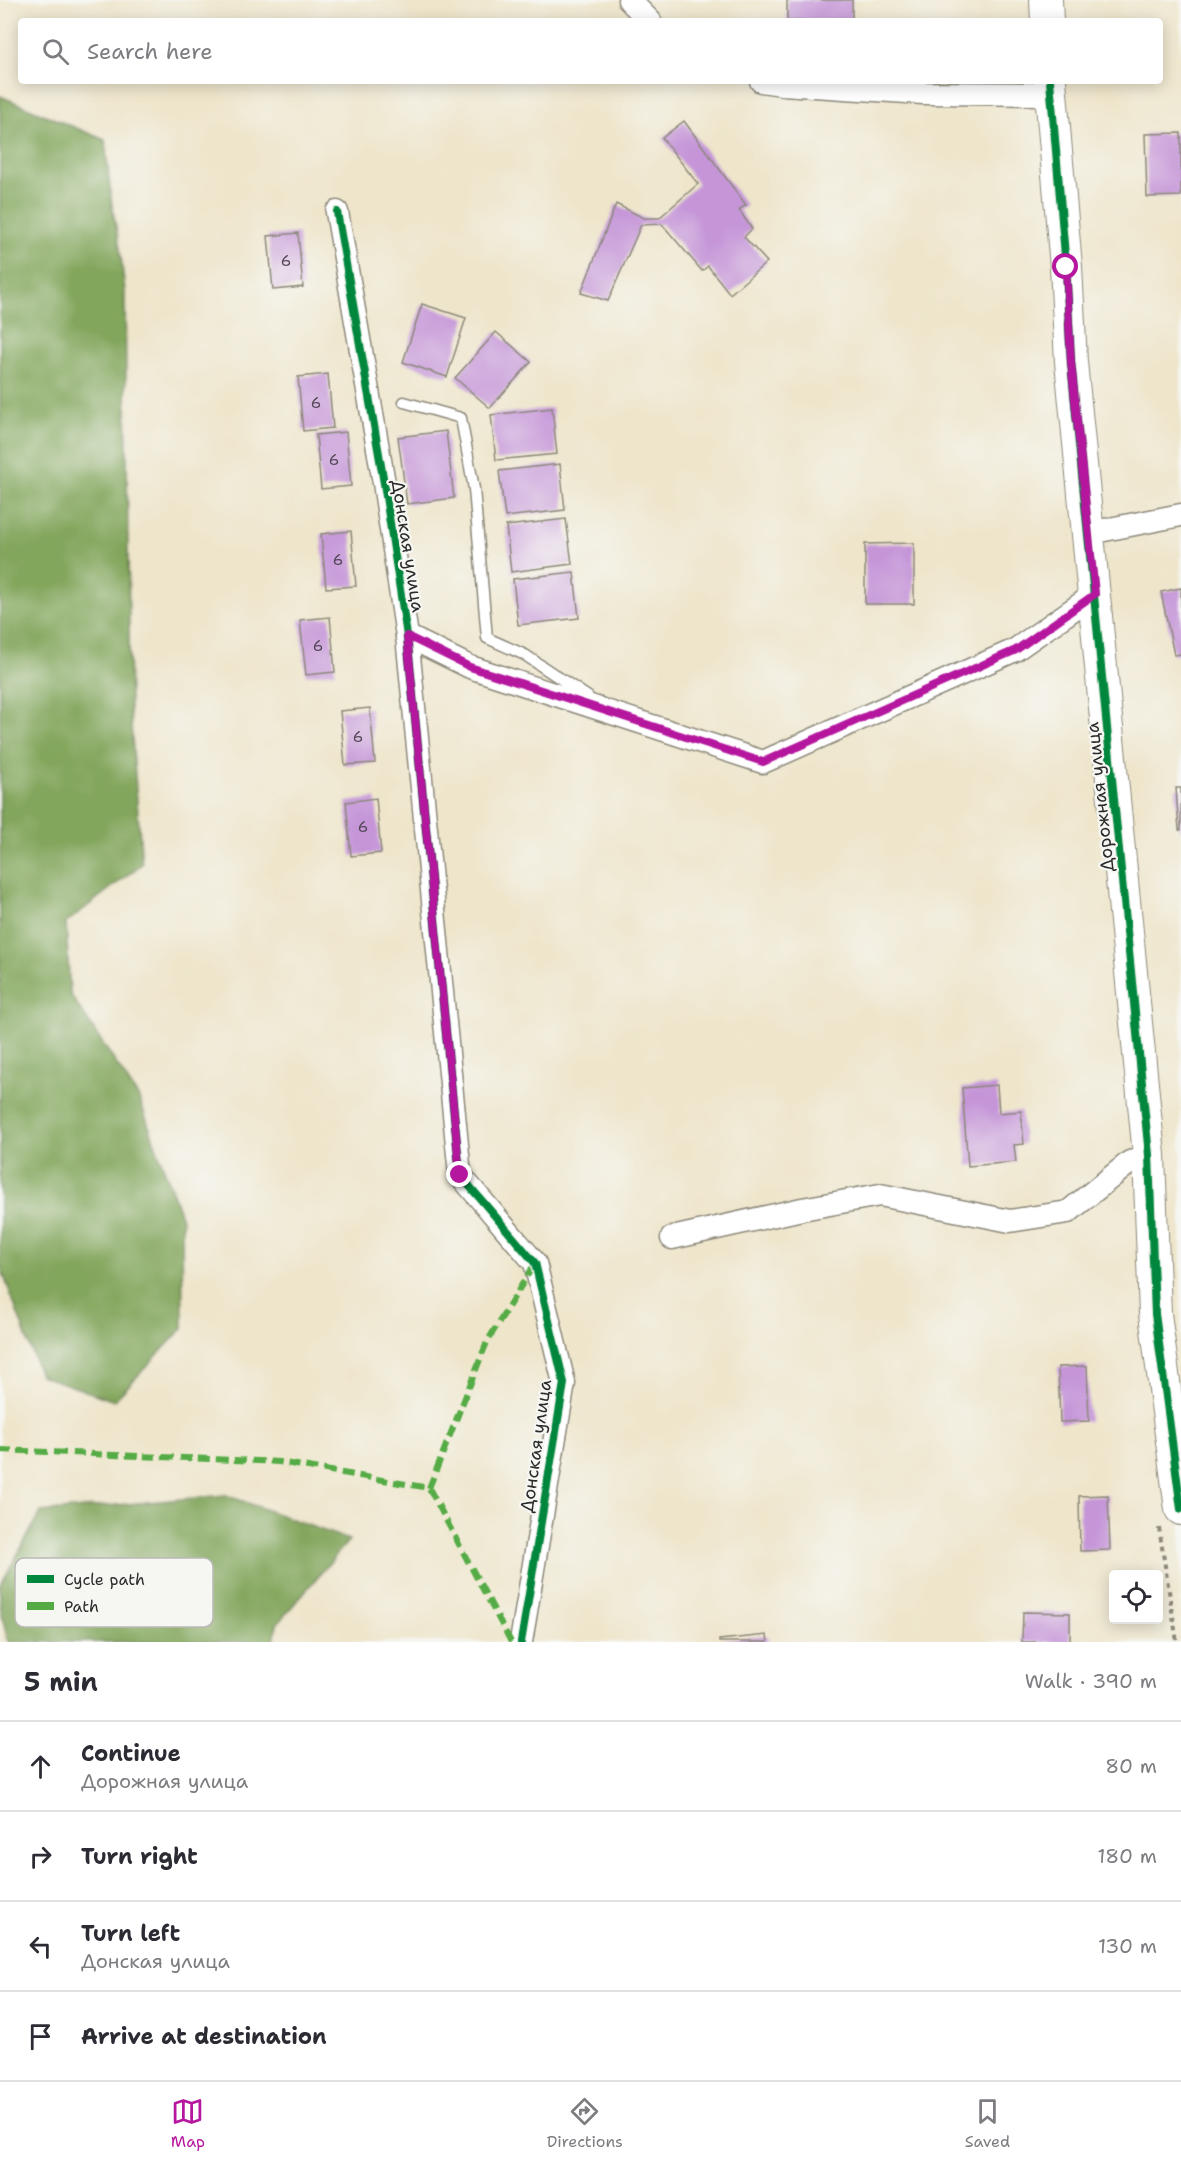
<!DOCTYPE html>
<meta charset="utf-8">
<style>
body{margin:0;font-family:"Shantell Sans",sans-serif;background:#f7f7f7;color:#2b2b33}
.controls{position:absolute;right:18px;bottom:18px;display:grid;overflow:hidden;border-radius:6px;box-shadow:0 3px 15px #0003}
.controls button{width:54px;height:54px;display:grid;place-items:center;padding:0;border:0;border-bottom:2px solid #e1e1e2;background:#fff;color:#2b2b33;font:30px sans-serif}
.stop{position:absolute;width:18px;height:18px;margin:-14px;border:4px solid #b5179e;border-radius:50%;background:#fff}
.stop.end{background:#b5179e;border-color:#fff;box-shadow:0 2px 6px #0008}
.list{margin:0;padding:0;list-style:none}
h2{display:flex;justify-content:space-between;align-items:center;height:78px;margin:0;padding:0 24px;font-size:26px}
h2 small{font-size:20px;font-weight:400;color:#7c7c81}
.list li{display:grid;grid-template-columns:39px 1fr auto;gap:18px;align-items:center;box-sizing:border-box;height:90px;padding:0 24px;border-top:2px solid #e1e1e2}
.list b{display:block;font-size:22px;white-space:nowrap}
.list p{margin:0;font-size:20px;white-space:nowrap;color:#7c7c81}
.list em{font-size:20px;font-style:normal;color:#7c7c81}
.icon{flex:none;width:33px;height:33px;fill:none;stroke:currentColor;stroke-width:2;stroke-linecap:round;stroke-linejoin:round}
.map{position:relative;flex:none;width:1181px;height:1642px;overflow:hidden}
.search{position:absolute;background:#fff;box-shadow:0 3px 15px #0003;left:18px;right:18px;top:18px;height:66px;display:flex;align-items:center;gap:15px;box-sizing:border-box;padding:0 21px;border-radius:6px;color:#7c7c81;font-size:22px}
.sheet{height:438px;background:#fff}
nav{display:flex;justify-content:space-around;align-items:center;box-sizing:border-box;height:84px;border-top:2px solid #e1e1e2;background:#fff;font-size:16px;color:#7c7c81}
nav a{display:grid;justify-items:center;gap:3px}
nav .on{color:#b5179e}
.map>svg:first-child{display:block}
.forest{fill:#82a65c;stroke:#566844;stroke-width:1.5}
.building{fill:#c595d8}
.lines{fill:none;stroke-linecap:round;stroke-linejoin:round}
.lane-casing{stroke:#8c887a;stroke-width:13}
.street-casing{stroke:#8c887a;stroke-width:25}
.secondary-casing{stroke:#8c887a;stroke-width:34}
.path{stroke:#8c887a;stroke-width:4;stroke-dasharray:4.5 4.5;stroke-linecap:butt}
.lane{stroke:#fff;stroke-width:10}
.street{stroke:#fff;stroke-width:22}
.secondary{stroke:#fff;stroke-width:32}
.quiet{stroke:#54ab44;stroke-width:6;stroke-dasharray:12 6;stroke-linecap:butt}
.cycleway-casing{stroke:#f6f6f2;stroke-width:11}
.cycleway{stroke:#00873e;stroke-width:8}
.route{stroke:#b5179e;stroke-width:8}
.labels{text-anchor:middle;dominant-baseline:central;stroke-width:4.5;stroke-linejoin:round;paint-order:stroke}
.number-label{font-size:15px;fill:#524656}
.street-label{font-size:18px;fill:#2b2b2b;stroke:#f6f6f2}
.key{fill:#f6f6f2;stroke:#b9b9b6;stroke-width:1.5}
.key-label{font-size:16px;fill:#2b2b2b}
</style>
<div class="map">
<svg width="1181" height="1642" viewBox="0 0 1181 1642">
<rect width="100%" height="100%" fill="#f6f6f2"/>
<filter id="ink" filterUnits="userSpaceOnUse"><feTurbulence type="fractalNoise" baseFrequency=".0167" numOctaves="2"/><feDisplacementMap in="SourceGraphic" scale="12" xChannelSelector="R" yChannelSelector="G"/><feConvolveMatrix kernelMatrix="1 2 1 2 8 2 1 2 1" color-interpolation-filters="sRGB"/></filter>
<filter id="wash" filterUnits="userSpaceOnUse"><feTurbulence type="fractalNoise" baseFrequency=".008" numOctaves="4" result="noise"/><feDisplacementMap in="SourceGraphic" scale="24" xChannelSelector="R" yChannelSelector="G"/><feGaussianBlur stdDeviation="1.35" result="paint"/><feColorMatrix in="noise" values="0 0 0 0 0 0 0 0 0 0 0 0 0 0 0 0 0 1.4 0 .05"/><feComposite in="paint" operator="in"/></filter>
<g filter="url(#wash)">
<rect width="100%" height="100%" fill="#eee5ca"/>
<g class="forest">
<polygon points="0,96 105,140 112,206 120,248 125,291 130,712 142,864 66,923 70,994 139,1098 182,1219 183,1328 114,1401 40,1375 0,1265"/>
<polygon points="226,1495 349,1540 277,1624 274,1642 8,1642 0,1606 0,1586 41,1512"/>
</g>
<g id="blocks">
<g class="building">
<rect x="787" y="0" width="65" height="21"/>
<polygon points="684,121 746,205 739,210 752,229 744,237 767,262 730,294 708,266 702,271 662,224 641,225 608,301 581,293 616,204 644,218 659,218 698,184 662,138"/>
<polygon points="1181,133 1181,196 1147,197 1145,134"/>
<polygon points="298,233 303,287 273,290 268,236"/>
<polygon points="422,304 466,318 447,377 403,362"/>
<polygon points="496,332 531,362 490,408 455,378"/>
<polygon points="328,374 333,428 303,431 298,377"/>
<polygon points="552,408 557,454 496,460 491,415"/>
<polygon points="446,431 454,498 407,504 398,437"/>
<polygon points="346,432 351,486 321,489 316,435"/>
<polygon points="560,464 565,510 505,517 499,471"/>
<polygon points="566,519 572,564 511,572 506,526"/>
<polygon points="351,531 356,586 326,588 321,534"/>
<polygon points="914,543 914,604 865,604 865,544"/>
<polygon points="574,572 579,618 518,625 513,579"/>
<polygon points="1181,588 1181,654 1174,655 1161,592"/>
<polygon points="330,617 335,672 306,675 300,620"/>
<polygon points="370,708 375,763 345,765 340,711"/>
<polygon points="1176,788 1181,788 1181,830 1179,830"/>
<polygon points="376,798 381,853 351,856 346,802"/>
<polygon points="997,1085 999,1113 1021,1111 1024,1144 1014,1145 1016,1162 968,1166 962,1088"/>
<polygon points="1087,1366 1089,1421 1060,1422 1058,1367"/>
<polygon points="1108,1495 1110,1550 1080,1551 1079,1496"/>
<polygon points="1023,1612 1070,1613 1070,1642 1022,1642"/>
<polygon points="767,1635 768,1642 719,1642 719,1640"/>
</g>
</g>
</g>
<g filter="url(#ink)">
<use href="#blocks" fill-opacity="0" stroke="#8c887a" stroke-width="1.5"/>
<g class="lines">
<defs>
<polyline id="lane" points="404,402 461,418 474,489 487,638 525,655 588,697"/>
<g id="street">
<polyline points="629,0 650,21"/>
<polyline points="761,81 782,84 923,93 1050,94"/>
<polyline points="337,212 384,483 407,636 460,1175 535,1263 564,1383 521,1642"/>
<polyline points="1089,533 1181,515"/>
<polyline points="407,636 470,667 763,762 1015,650 1095,594"/>
<polyline points="672,1238 802,1209 880,1195 1010,1221 1068,1212 1130,1162 1149,1155"/>
</g>
<g id="secondary">
<polyline points="1046,0 1047,21"/>
<polyline points="1050,81 1066,267 1071,362 1149,1155 1155,1314 1181,1509"/>
</g>
</defs>
<use href="#lane" class="lane-casing"/>
<use href="#street" class="street-casing"/>
<use href="#secondary" class="secondary-casing"/>
<polyline class="path" points="1159,1528 1177,1642"/>
<use href="#lane" class="lane"/>
<use href="#street" class="street"/>
<use href="#secondary" class="secondary"/>
<g class="quiet">
<polyline points="0,1450 279,1462 429,1488 511,1642"/>
<polyline points="429,1488 487,1342 535,1263"/>
</g>
<defs>
<g id="cycleway">
<polyline points="1050,81 1066,267 1071,362 1149,1155 1155,1314 1181,1509"/>
<polyline points="337,212 384,483 407,636 460,1175 535,1263 564,1383 521,1642"/>
</g>
</defs>
<use href="#cycleway" class="cycleway-casing"/>
<use href="#cycleway" class="cycleway"/>
</g>
</g>
<g class="lines" filter="url(#ink)">
<polyline class="route" points="460,1175 407,636 470,667 763,762 1016,650 1095,594 1071,362 1066,267"/>
</g>
<g class="labels">
<g class="number-label">
<text x="286" y="261">6</text>
<text x="316" y="403">6</text>
<text x="334" y="460">6</text>
<text x="338" y="560">6</text>
<text x="318" y="646">6</text>
<text x="358" y="737">6</text>
<text x="363" y="827">6</text>
</g>
<g class="street-label">
<text transform="translate(408 546) rotate(81)">Донская улица</text>
<text transform="translate(1100 797) rotate(-96)">Дорожная улица</text>
<text transform="translate(536 1446) rotate(-82)">Донская улица</text>
</g>
</g>
<rect x="15" y="1558" width="198" height="69" rx="9" class="key"/>
<rect x="27" y="1575" width="27" height="8" fill="#00873e"/>
<rect x="27" y="1602" width="27" height="8" fill="#54ab44"/>
<g class="key-label">
<text x="64" y="1585">Cycle path</text>
<text x="64" y="1612">Path</text>
</g>
</svg>
<div class="controls">
<button><svg class="icon" aria-label="locate" viewBox="0 0 24 24"><circle cx="12" cy="12" r="6"/><path d="M12 2v4M12 18v4M2 12h4M18 12h4"/></svg></button>
</div>
<div class="stop" style="left:1066px;top:267px"></div>
<div class="stop end" style="left:460px;top:1175px"></div>
<div class="search"><svg class="icon" aria-label="search" viewBox="0 0 24 24"><circle cx="10" cy="10" r="6"/><path d="M15 15l6 6"/></svg>Search here</div>
</div>
<section class="sheet">
<h2>5 min<small>Walk · 390 m</small></h2>
<ul class="list">
<li><svg class="icon" aria-label="ahead" viewBox="0 0 24 24"><path d="M12 20V5M6 11l6-6 6 6"/></svg><div><b>Continue</b><p>Дорожная улица</p></div><em>80 m</em></li>
<li><svg class="icon" aria-label="right" viewBox="0 0 24 24"><path d="M7 20v-9h11M14 6l5 5-5 5"/></svg><div><b>Turn right</b></div><em>180 m</em></li>
<li><svg class="icon" aria-label="left" viewBox="0 0 24 24"><path d="M17 20v-9H6M10 6l-5 5 5 5"/></svg><div><b>Turn left</b><p>Донская улица</p></div><em>130 m</em></li>
<li><svg class="icon" aria-label="arrive" viewBox="0 0 24 24"><path d="M6 21V4h12l-3 4 3 4H6"/></svg><div><b>Arrive at destination</b></div></li>
</ul>
</section>
<nav>
<a class="on"><svg class="icon" aria-label="map" viewBox="0 0 24 24"><path d="M3 6l6-2 6 2 6-2v14l-6 2-6-2-6 2zM9 4v14M15 6v14"/></svg>Map</a>
<a><svg class="icon" aria-label="directions" viewBox="0 0 24 24"><path d="M12 3l9 9-9 9-9-9zM9 14v-3h6M13 9l2 2-2 2"/></svg>Directions</a>
<a><svg class="icon" aria-label="saved" viewBox="0 0 24 24"><path d="M7 4h10v16l-5-4-5 4z"/></svg>Saved</a>
</nav>
